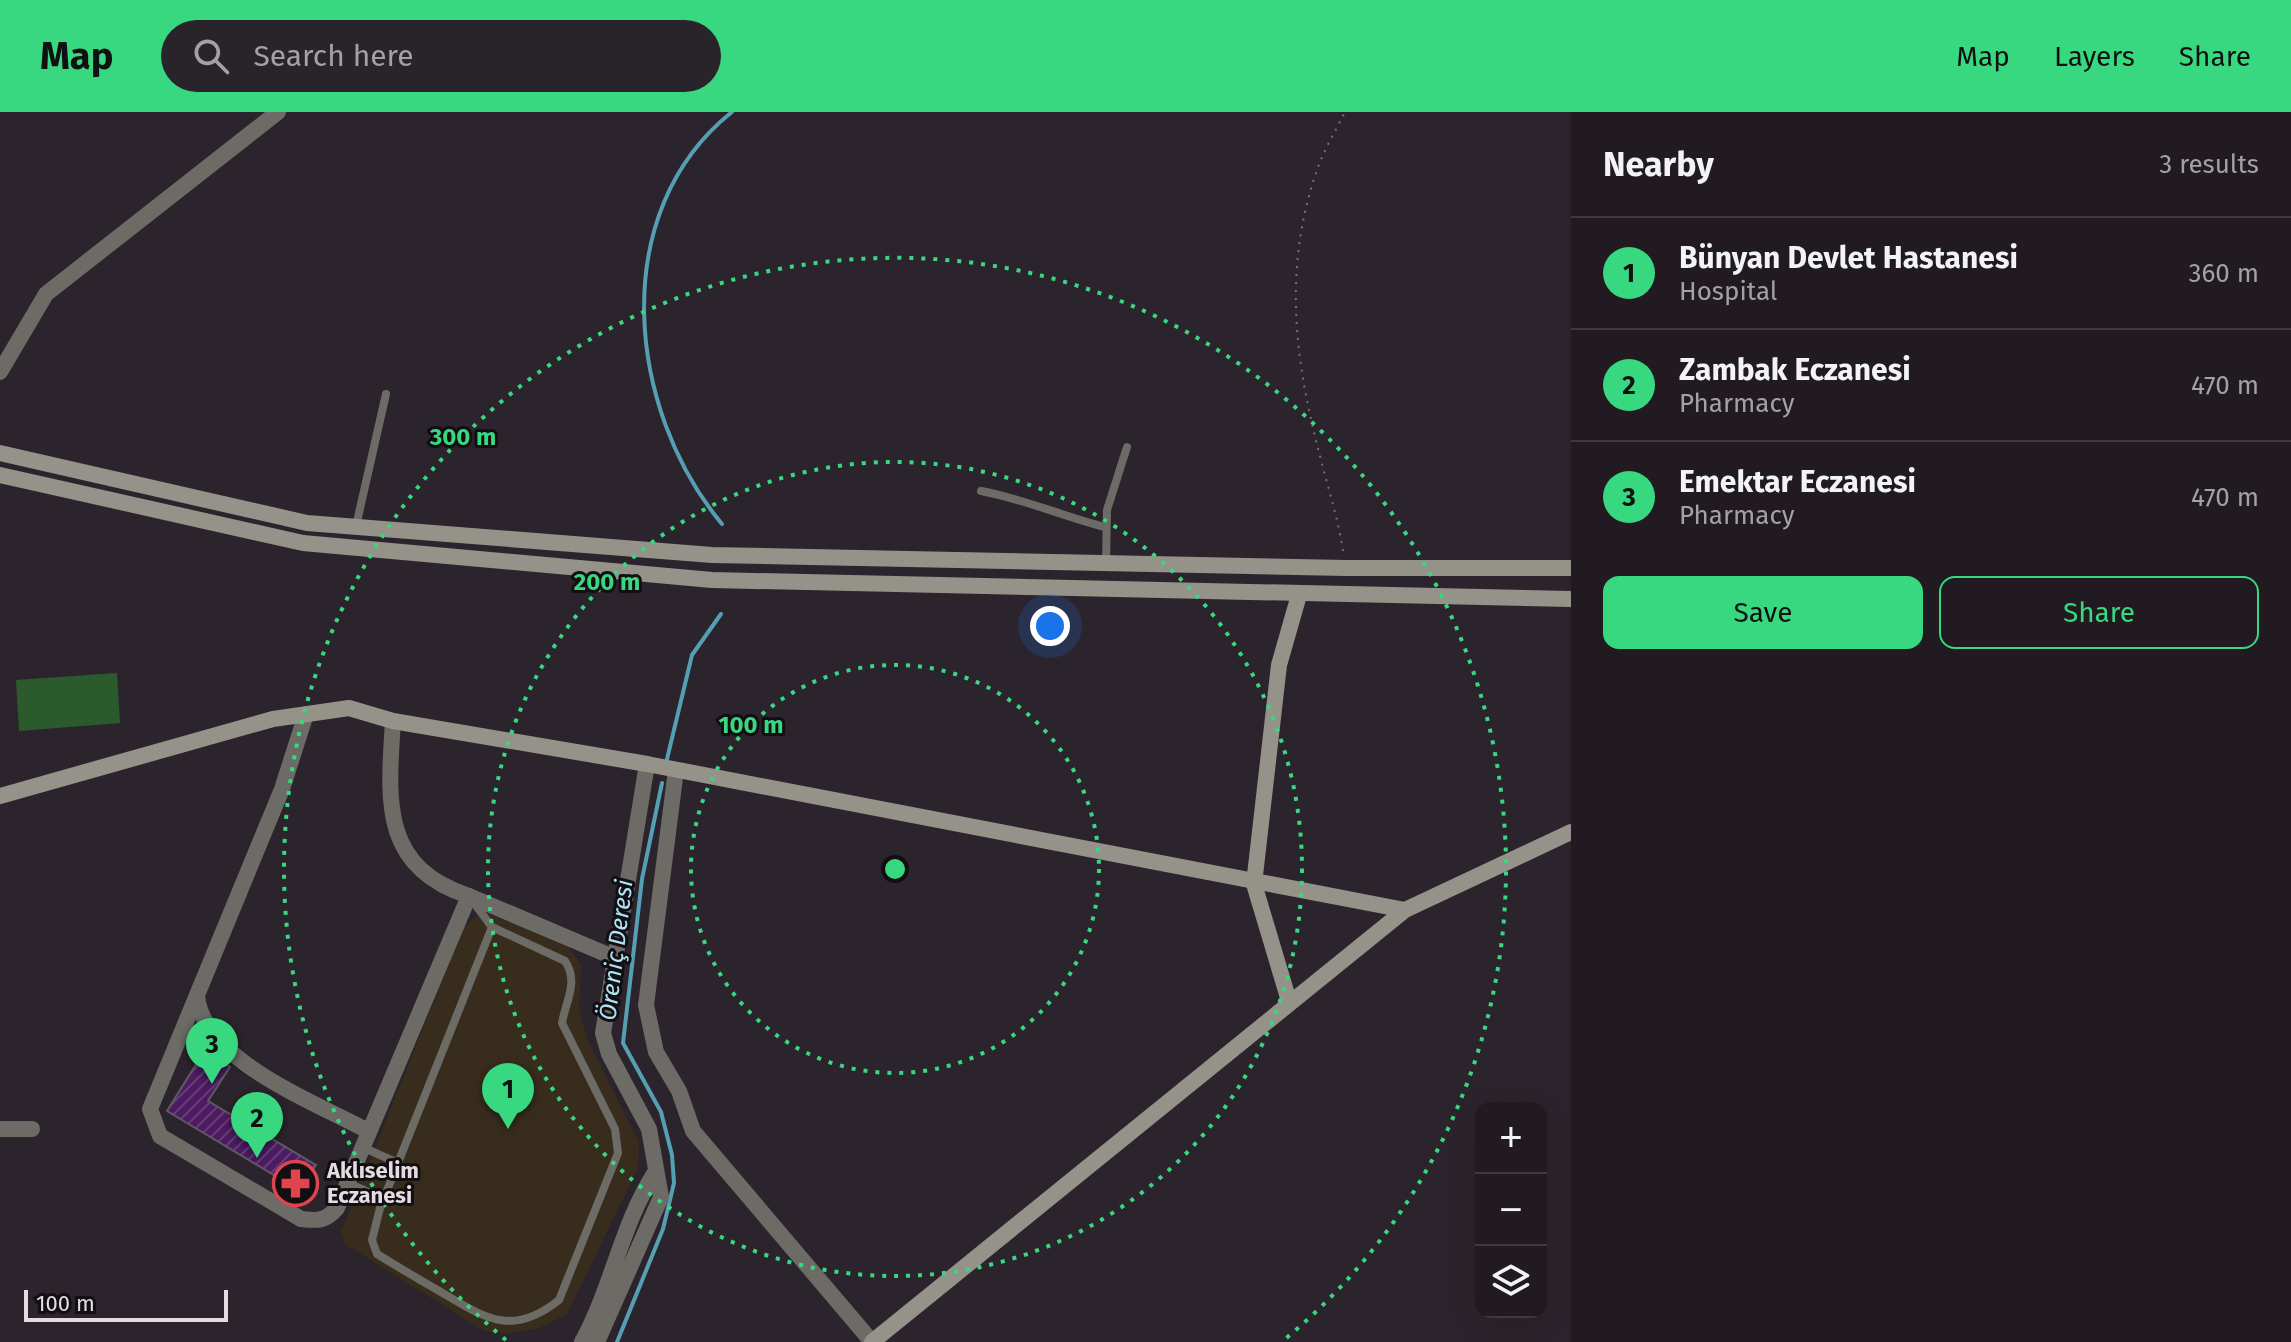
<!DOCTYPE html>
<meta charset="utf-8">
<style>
body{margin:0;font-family:"Fira Sans",sans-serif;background:#29242a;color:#f1f3f6}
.controls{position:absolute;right:24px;bottom:24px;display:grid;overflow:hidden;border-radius:16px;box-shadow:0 8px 32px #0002}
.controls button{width:72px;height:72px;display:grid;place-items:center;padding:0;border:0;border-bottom:2px solid #3e393f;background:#211b21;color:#f1f3f6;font:40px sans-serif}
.scale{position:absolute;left:24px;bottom:20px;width:204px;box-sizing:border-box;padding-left:8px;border:4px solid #e3dde2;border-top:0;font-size:22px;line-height:28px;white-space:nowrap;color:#e3dde2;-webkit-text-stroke:6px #120e12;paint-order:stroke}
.you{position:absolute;left:1050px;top:514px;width:28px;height:28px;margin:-20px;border:6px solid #fff;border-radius:50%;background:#1a73e8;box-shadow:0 0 0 12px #1a73e833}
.badge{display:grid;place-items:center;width:52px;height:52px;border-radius:50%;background:#38d880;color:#111;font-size:26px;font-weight:700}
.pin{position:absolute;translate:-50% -66px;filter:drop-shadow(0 2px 4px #0008)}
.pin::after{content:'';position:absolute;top:42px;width:28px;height:24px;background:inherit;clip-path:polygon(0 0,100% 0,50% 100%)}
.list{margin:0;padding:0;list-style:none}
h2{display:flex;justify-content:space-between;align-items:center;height:104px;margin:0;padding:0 32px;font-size:34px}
h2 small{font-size:26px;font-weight:400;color:#a2a1a5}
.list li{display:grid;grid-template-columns:52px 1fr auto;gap:24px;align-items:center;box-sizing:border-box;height:112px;padding:0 32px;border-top:2px solid #3e393f}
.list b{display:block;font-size:30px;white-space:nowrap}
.list p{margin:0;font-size:26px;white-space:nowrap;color:#a2a1a5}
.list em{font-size:26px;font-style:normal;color:#a2a1a5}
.actions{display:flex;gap:16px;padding:24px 32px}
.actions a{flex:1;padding:18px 0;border:2px solid #38d880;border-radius:16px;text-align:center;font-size:28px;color:#38d880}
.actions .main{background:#38d880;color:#111}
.icon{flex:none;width:44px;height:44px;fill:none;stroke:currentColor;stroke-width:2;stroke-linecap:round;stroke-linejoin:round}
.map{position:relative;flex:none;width:1571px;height:1230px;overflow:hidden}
header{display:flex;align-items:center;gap:48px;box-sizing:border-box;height:112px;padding:0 40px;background:#38d880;color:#111}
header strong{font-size:38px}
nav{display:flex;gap:44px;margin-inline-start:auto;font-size:28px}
.search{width:560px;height:72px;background:#29242a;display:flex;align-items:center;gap:20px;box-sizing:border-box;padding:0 28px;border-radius:44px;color:#a2a1a5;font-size:30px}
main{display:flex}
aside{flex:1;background:#211b21}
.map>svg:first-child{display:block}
.medical{fill:#382c1d}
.pitch{fill:#2b5b2d}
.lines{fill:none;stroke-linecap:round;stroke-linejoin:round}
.stream{stroke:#559fb4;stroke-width:4}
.building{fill:url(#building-hatch);stroke:#615a65;stroke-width:2}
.path{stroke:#777076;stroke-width:2;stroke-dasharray:2 6;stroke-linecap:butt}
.lane{stroke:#6d6b66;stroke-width:8}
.street{stroke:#6d6b66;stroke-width:16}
.secondary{stroke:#959289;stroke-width:16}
.ring{fill:none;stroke:#38d880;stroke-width:4;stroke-dasharray:4 8}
.labels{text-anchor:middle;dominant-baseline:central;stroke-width:6;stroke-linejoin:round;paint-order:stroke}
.poi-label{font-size:22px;font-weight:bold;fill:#e3dde2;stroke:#120e12;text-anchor:start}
.water-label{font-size:24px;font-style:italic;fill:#ade3f6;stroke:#120e12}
.centre{fill:#38d880;stroke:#120e12;stroke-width:4}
.ring-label{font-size:24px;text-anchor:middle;font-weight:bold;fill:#38d880;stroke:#120e12;stroke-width:6;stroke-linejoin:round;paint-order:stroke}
</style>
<header>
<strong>Map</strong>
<div class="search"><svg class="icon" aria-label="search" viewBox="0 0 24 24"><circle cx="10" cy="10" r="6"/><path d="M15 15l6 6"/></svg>Search here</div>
<nav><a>Map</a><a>Layers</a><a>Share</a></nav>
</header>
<main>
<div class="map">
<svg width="1571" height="1230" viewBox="0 0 1571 1230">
<defs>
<pattern id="building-hatch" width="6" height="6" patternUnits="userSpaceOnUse" patternTransform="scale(2)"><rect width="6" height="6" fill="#4c1b62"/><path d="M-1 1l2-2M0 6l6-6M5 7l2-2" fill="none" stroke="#663c78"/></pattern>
</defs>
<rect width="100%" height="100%" fill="#2c242c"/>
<polygon class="medical" points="482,799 568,834 581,854 579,898 589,931 639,1031 638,1056 567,1202 537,1217 504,1222 484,1219 345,1132 341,1120 464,815"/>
<polygon class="pitch" points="117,561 120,611 19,619 16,568"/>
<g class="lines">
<g class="stream">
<path d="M722,412c-95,-114 -116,-312 10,-412"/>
<polyline points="667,647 692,543 721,502"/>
<polyline points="617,1230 663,1117 674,1071 672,1043 661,1000 623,931 642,767 662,671"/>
</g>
</g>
<polygon class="building" points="205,938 230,955 208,989 316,1053 308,1065 316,1069 311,1077 305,1073 302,1080 167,999"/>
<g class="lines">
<path class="path" d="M1343,439c-5,-33 -15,-63 -23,-95 -26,-98 -37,-191 -2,-289 7,-19 18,-37 27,-55"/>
<g class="lane">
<path d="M981,379c43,8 81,25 124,36"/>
<polyline points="356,414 386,282"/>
<polyline points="1106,451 1107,398 1127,335"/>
<path d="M471,787l21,28 73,34c14,21 1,39 -3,62l53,106 3,24 -59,147c-46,37 -73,19 -118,-8 -21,-12 -43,-25 -64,-38l-5,-14 8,-32 112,-281"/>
<polyline points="362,1035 398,1051"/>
<polyline points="348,1071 384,1087"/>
</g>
<g class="street">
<polyline points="0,260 46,182 278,0"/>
<path d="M306,602l-24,75 -132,320 10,27 141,83c17,2 25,2 36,-11l132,-312c-89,-29 -81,-96 -76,-175"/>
<polyline points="676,658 646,893 656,940 679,979 693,1019 872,1230"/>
<polyline points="469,784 613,845"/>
<path d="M197,884c7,65 118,106 171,135"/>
<polyline points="0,1017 32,1017"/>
<path d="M582,1230c30,-54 40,-120 74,-171"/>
<polyline points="597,1230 661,1085 649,1017 609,942 603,921 647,652"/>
</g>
<g class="secondary">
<polyline points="0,341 307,411 712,443 1346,456 1571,456"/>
<polyline points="0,363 303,431 712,468 1571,487"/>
<polyline points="0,684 273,607 349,596 393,609 647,652 1405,798"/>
<polyline points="1289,889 1254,772 1279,553 1299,483"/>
<polyline points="872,1230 1405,798 1571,720"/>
</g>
</g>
<g class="ring">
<circle cx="895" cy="757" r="204"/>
<circle cx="895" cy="757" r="407"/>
<path d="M506 1228A611 611 0 1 1 1284 1228"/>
</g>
<defs>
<symbol id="pharmacy-ring" viewBox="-11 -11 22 22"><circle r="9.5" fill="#120e12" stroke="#e0444e" stroke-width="1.5"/><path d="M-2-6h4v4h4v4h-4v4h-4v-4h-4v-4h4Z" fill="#e0444e"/></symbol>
</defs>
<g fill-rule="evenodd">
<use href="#pharmacy-ring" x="270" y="1046" width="51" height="51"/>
</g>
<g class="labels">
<g class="poi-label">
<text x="327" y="1058">Aklıselim<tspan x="327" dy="25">Eczanesi</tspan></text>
</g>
<g class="water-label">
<text transform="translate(616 838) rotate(-83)">Öreniç Deresi</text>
</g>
</g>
<circle cx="895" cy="757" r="12" class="centre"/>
<g class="ring-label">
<text x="463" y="333">300 m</text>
<text x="607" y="478">200 m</text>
<text x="751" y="621">100 m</text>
</g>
</svg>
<div class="controls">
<button>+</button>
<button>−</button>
<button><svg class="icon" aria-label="layers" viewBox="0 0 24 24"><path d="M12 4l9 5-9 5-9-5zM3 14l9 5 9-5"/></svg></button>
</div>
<div class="scale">100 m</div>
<div class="you"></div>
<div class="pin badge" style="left:508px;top:1017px">1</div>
<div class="pin badge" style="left:257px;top:1046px">2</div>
<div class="pin badge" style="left:212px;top:972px">3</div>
</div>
<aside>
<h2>Nearby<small>3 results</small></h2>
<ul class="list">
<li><span class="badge">1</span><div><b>Bünyan Devlet Hastanesi</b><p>Hospital</p></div><em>360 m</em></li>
<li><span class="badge">2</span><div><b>Zambak Eczanesi</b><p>Pharmacy</p></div><em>470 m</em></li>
<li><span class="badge">3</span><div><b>Emektar Eczanesi</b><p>Pharmacy</p></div><em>470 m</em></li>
</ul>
<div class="actions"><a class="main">Save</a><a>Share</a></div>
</aside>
</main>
